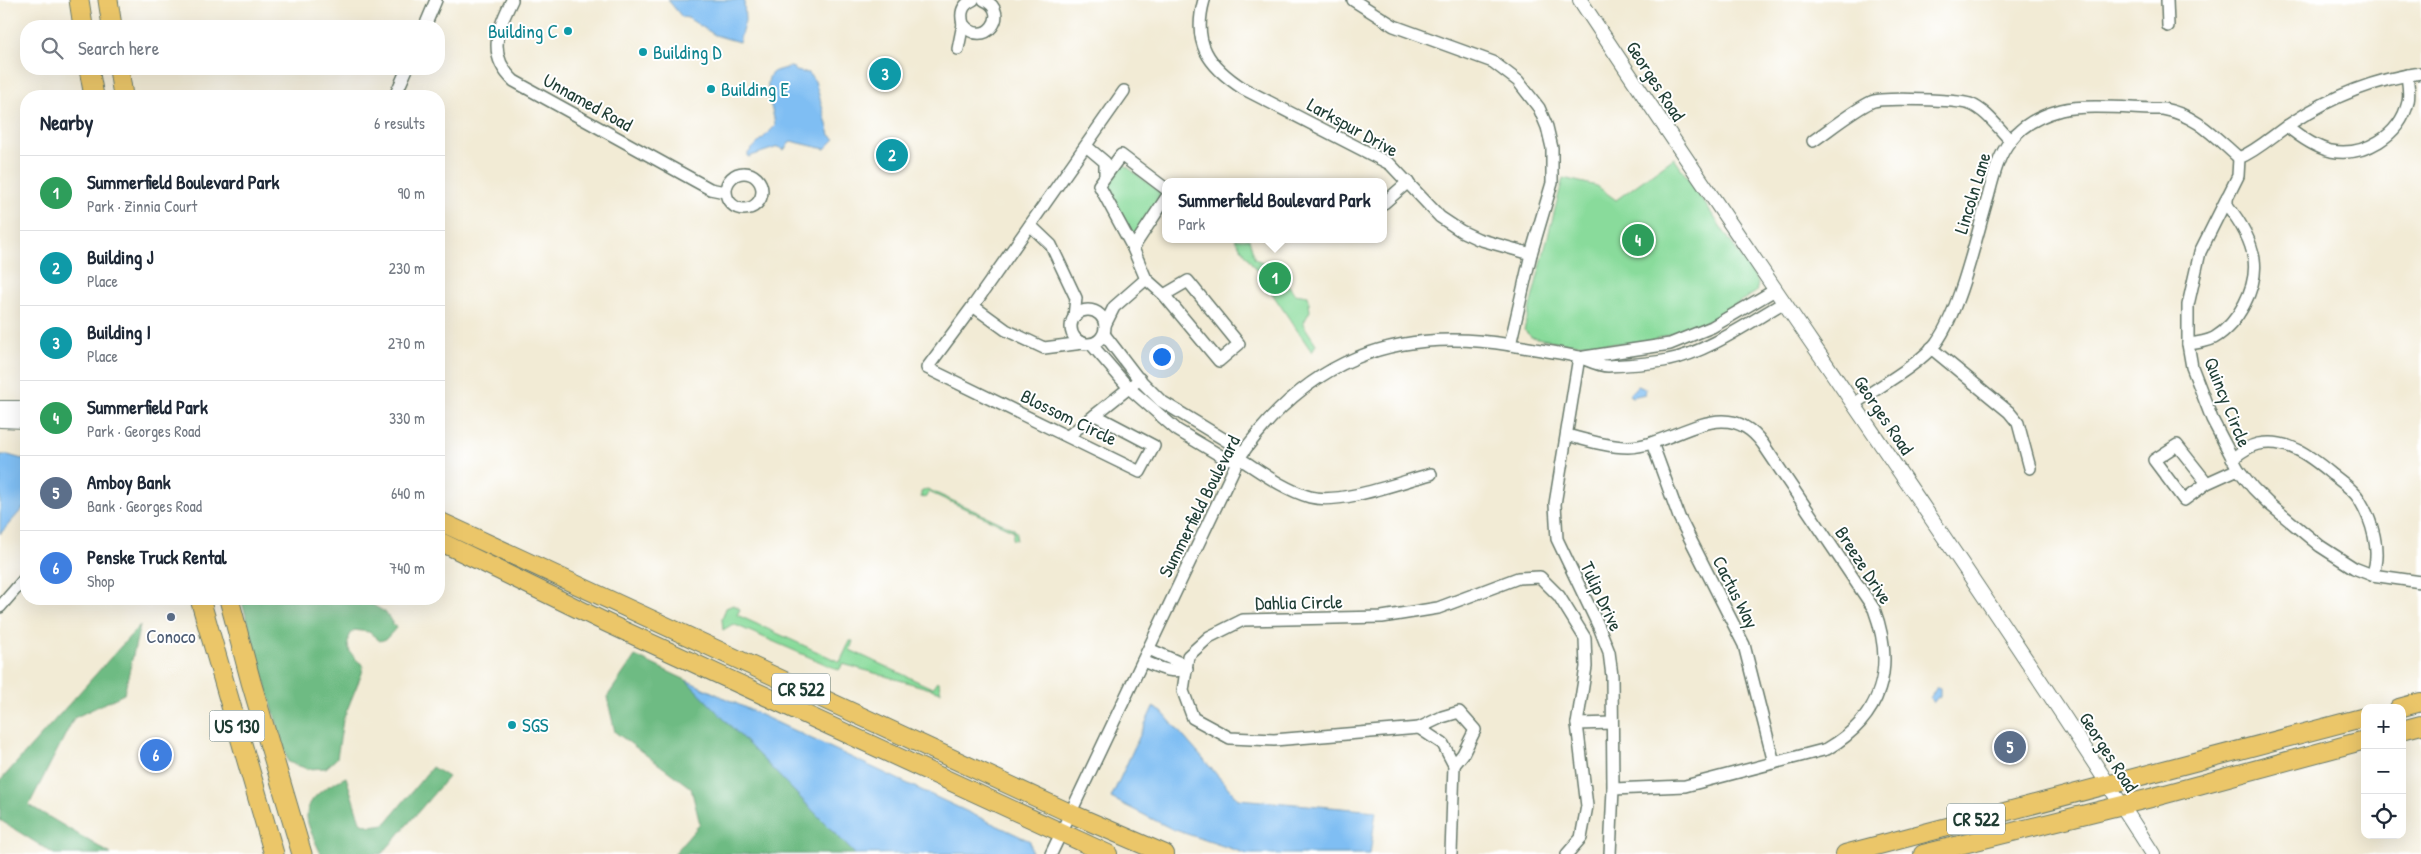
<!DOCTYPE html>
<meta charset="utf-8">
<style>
body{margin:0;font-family:"Patrick Hand",sans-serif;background:#f6f6f7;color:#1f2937}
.controls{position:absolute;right:15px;bottom:15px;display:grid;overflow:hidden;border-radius:10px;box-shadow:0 5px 20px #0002}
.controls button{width:45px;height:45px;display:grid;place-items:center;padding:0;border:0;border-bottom:1px solid #e0e1e3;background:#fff;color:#1f2937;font:25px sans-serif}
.you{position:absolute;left:1161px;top:356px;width:18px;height:18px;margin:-12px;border:4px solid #fff;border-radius:50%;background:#1a73e8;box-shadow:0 0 0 8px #1a73e833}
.badge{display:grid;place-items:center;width:32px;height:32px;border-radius:50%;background:#2563eb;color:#fff;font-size:16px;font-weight:700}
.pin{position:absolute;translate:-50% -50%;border:2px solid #fff;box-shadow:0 1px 5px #0006}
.popup{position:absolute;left:1162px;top:178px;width:225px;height:65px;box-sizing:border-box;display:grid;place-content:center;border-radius:10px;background:#fff;filter:drop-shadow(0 1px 4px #0005);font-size:16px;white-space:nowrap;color:#747a83}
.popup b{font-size:19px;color:#1f2937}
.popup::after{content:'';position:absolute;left:50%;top:100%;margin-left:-10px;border:10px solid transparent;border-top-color:#fff}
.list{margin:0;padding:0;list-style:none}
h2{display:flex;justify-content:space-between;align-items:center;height:65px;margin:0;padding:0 20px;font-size:21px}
h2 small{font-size:16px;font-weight:400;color:#747a83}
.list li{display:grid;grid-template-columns:32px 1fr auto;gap:15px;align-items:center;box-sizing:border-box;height:75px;padding:0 20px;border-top:1px solid #e0e1e3}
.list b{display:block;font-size:19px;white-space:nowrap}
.list p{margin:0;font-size:16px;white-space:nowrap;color:#747a83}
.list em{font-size:16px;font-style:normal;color:#747a83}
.icon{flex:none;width:28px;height:28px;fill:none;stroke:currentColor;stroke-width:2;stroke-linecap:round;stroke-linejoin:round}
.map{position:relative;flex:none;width:2421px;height:854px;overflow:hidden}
.search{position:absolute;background:#fff;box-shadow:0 5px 20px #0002;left:20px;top:20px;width:425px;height:55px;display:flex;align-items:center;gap:12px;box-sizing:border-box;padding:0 18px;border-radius:20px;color:#747a83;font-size:19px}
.panel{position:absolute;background:#fff;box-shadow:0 5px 20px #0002;left:20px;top:90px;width:425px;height:515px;border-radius:20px}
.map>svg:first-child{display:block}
.green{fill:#89db9b;stroke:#548c68}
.forest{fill:#6ebb83;stroke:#467c5c}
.water{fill:#7fbef3;stroke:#4f7e94}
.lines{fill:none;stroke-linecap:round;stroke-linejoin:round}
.minor-casing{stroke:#697a6c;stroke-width:14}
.tertiary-casing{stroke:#697a6c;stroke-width:16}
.primary-casing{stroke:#697a6c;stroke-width:20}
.trunk-casing{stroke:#697a6c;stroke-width:21}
.minor{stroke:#fff;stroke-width:11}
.tertiary{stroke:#fff;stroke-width:14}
.primary{stroke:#ebc669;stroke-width:18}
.trunk{stroke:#ebc669;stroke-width:19}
.culture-dot{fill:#0f9aa8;stroke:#fff;stroke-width:2}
.service-dot{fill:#5c6f8a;stroke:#fff;stroke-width:2}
.labels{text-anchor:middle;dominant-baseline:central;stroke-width:4;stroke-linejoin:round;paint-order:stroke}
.shield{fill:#fff;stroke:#627771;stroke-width:1}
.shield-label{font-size:18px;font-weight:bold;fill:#1f3d34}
.culture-label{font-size:19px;fill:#0d838f;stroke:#fff;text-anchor:start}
.street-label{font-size:19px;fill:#1f3d34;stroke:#fff}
.service-label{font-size:19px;fill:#4e5e75;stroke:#fff}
</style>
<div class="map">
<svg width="2421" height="854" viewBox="0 0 2421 854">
<rect width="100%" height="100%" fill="#fff"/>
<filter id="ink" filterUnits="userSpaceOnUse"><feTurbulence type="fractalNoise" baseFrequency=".02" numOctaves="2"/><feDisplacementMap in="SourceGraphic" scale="10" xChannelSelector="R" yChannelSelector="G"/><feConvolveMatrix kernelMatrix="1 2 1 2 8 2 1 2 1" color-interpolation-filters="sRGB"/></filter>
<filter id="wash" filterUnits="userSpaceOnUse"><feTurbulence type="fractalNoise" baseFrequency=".0096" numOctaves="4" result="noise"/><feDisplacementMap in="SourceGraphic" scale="20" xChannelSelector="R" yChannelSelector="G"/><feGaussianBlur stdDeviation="1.12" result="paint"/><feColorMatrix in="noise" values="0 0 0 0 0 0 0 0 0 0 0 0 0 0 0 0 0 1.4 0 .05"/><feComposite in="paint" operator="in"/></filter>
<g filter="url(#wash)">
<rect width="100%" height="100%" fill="#f2ebd5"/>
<g class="green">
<polygon points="1674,158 1756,279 1758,284 1756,292 1710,321 1643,343 1570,344 1531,337 1524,330 1563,178 1597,186 1616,200"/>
<polygon points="1122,163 1164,195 1134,236 1103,186"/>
<polygon points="1235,239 1249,239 1255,259 1290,274 1287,283 1295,294 1308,296 1310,311 1303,324 1316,344 1312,352"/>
<polygon points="927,489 1014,529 1017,533 1016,540 1012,539 1014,531 929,492 925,498 921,497 921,492"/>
<polygon points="733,605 740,609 737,615 840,662 850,641 853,641 850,650 932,688 937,681 939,683 941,692 843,664 839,670 733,624 723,630 722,619 726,608"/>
</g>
<g class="forest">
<path d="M241,599h121l23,13 11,16 -10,11 -6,2 -11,-9 -15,-2c-13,14 -3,26 9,35l-1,8 -19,47 -6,38 -11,10 -18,1 -20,-7z"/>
<polygon points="140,625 124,694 74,718 29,805 111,854 54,854 0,820 0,781"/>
<polygon points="635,656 686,680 855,854 674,854 700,824 691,788 615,732 607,697"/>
<path d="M432,767l16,10 -66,77h-61c-4,-9 -14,-28 -14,-37 -1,-21 23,-32 39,-40l14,45 10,4 15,-2z"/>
</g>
<g class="water">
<polygon points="668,0 744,0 745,21 739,42 715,35 688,18 682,17"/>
<path d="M790,67l4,1 2,3 12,2 7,8 15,54 5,4 -10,10 -34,-8 -7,9 -6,-3 -30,10v-4l27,-27c0,-12 -13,-40 -4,-52 3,-4 13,-5 19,-7z"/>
<polygon points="1637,386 1646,389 1645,394 1632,397 1629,395"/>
<polygon points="0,455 8,455 26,460 26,505 0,534"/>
<polygon points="686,680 1030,841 1032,853 855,854"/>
<polygon points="1937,687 1940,688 1940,698 1938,697 1933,703 1930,698"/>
<polygon points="1153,707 1162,712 1238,799 1376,811 1370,854 1247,854 1172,829 1111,798"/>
</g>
</g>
<g filter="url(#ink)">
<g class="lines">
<defs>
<g id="minor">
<path d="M512,0c-14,29 -26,55 2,81l196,108 15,3"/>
<path d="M973,0c-11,5 -13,13 -10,24 21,27 49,-12 21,-24"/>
<path d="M1204,0c-12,43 4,66 40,89l146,75 50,53 21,14 17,8 53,15"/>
<polyline points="1353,0 1394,26 1493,62 1518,81 1539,108 1547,127 1552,148 1552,183 1531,254 1510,345"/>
<polyline points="2167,0 2168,26"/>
<polyline points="425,26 436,0"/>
<polyline points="958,49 963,24"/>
<path d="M2421,73c-45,6 -90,24 -128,49 -19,12 -33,27 -54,36l-1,18 -38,76 -12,53v39l4,23 20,52 26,50 15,19 15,15 52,43 34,22 18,7 49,7"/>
<polyline points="395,96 407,69"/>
<path d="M2287,126c12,10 27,21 44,25 33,6 69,-15 77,-49 2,-9 0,-18 -1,-27"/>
<path d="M1813,141c16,-11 41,-31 58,-39 11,-5 87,-2 99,2 16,6 29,25 40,36"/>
<polyline points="1086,146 1105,162 1105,174"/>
<circle cx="744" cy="191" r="18"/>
<polyline points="1166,189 1121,155 1099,185 1133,248 1166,198"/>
<polyline points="1384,203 1408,182"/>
<polyline points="1030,225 1051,245 1076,298 1074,317"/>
<polyline points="1146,279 1164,295 1219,361 1239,344 1188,281 1164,295"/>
<polyline points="973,306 1124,91"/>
<circle cx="1088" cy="327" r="17"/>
<polyline points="1105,325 1114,307 1146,279 1132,246"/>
<polyline points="1104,334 1137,377 1161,401 1235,446 1239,458"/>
<polyline points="1083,343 1044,348 1006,330 973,306 927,368 1140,472 1154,446 1095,415 1140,379"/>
<polyline points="1091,344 1129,388 1177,430 1226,459 1239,458"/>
<path d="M2188,344c9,-1 18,-2 26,-6 24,-14 44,-51 40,-79 -3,-19 -15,-39 -27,-54v-8"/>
<polyline points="1931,348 2009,412 2018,423 2030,468"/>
<polyline points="1579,357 1555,504 1557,539 1599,627 1609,652 1612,676 1613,789 1610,854"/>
<polyline points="1584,357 1670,344 1712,327 1775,290"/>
<path d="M1854,404c24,-17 65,-39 82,-61 24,-33 40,-106 52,-146 5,-19 10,-41 22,-56 12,-16 32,-26 51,-31 25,-6 75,-1 102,-1 33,6 51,27 76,49"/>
<path d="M1567,435c19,5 41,12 61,12 47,-1 97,-56 135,-3l111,165c22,59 8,108 -47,140l-142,37 -72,3"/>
<polyline points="1068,436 1095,415"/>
<polyline points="1652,443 1679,517 1744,645 1774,763"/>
<path d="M1239,458c22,14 46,32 71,39 31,8 90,-15 121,-23"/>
<path d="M2232,459c8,-6 16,-13 26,-15 31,-6 53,13 75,31 9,7 20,14 26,24 13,21 23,53 13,76"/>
<polyline points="2207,483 2177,445 2154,460 2184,500 2207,483 2238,469"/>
<polyline points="0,607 26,577"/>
<path d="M1143,661c15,6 27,13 44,8l-9,-7 -29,-13"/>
<polyline points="1577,724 1612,723"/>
<polyline points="1419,728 1442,717 1459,712 1475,730 1463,754 1454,765"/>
<path d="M1051,854l188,-396c68,-98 155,-132 272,-113 23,4 46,7 68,12 9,3 19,9 29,9 19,-1 41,-2 60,-6 38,-7 82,-38 115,-57"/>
<polyline points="1451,854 1454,765 1443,744 1419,728 1274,740 1230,738 1193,718 1183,691 1188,656 1209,637 1243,620 1382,617 1438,608 1518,578 1540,577 1559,596 1585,638 1586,667 1577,724 1587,806 1581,838 1567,854"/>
</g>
<g id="tertiary">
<path d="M1580,0c189,286 389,565 573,854"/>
<polyline points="0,408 26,408"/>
<polyline points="0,420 26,421"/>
</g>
<g id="primary">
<polyline points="439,521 1072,814 1165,854"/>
<polyline points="439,541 607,623 1108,854"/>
<polyline points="2399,708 2421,702"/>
<polyline points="2402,730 2421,725"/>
<polyline points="1845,854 2365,717"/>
<polyline points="1923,854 2147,799 2365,740"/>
</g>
<g id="trunk">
<polyline points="79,0 83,26"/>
<polyline points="108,0 112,26"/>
<polyline points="89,69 94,96"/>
<polyline points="119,69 123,96"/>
<polyline points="200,599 274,854"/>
<polyline points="229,599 251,682 302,854"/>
</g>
</defs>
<use href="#minor" class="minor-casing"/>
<use href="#tertiary" class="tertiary-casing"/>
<use href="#primary" class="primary-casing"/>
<use href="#trunk" class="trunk-casing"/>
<use href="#minor" class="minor"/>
<use href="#tertiary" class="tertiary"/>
<use href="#primary" class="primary"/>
<use href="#trunk" class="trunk"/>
</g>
</g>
<g class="culture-dot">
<circle cx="568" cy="31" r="5"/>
<circle cx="643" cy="52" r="5"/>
<circle cx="711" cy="89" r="5"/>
<circle cx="512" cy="725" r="5"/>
</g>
<circle class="service-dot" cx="171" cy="617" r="5"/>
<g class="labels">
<g class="shield">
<rect x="772" y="673.5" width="58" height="31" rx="4"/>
<rect x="209.5" y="710.5" width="55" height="31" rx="4"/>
<rect x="1947" y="803.5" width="58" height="31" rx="4"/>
</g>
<g class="shield-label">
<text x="801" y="689">CR 522</text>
<text x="237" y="726">US 130</text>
<text x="1976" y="819">CR 522</text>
</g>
<g class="culture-label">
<text x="558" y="31" text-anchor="end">Building C</text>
<text x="653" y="52">Building D</text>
<text x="721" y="89">Building E</text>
<text x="522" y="725">SGS</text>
</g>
<g class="street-label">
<text transform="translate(1656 81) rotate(57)">Georges Road</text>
<text transform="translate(588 102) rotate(29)">Unnamed Road</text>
<text transform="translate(1353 127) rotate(29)">Larkspur Drive</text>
<text transform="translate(1972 193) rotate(-73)">Lincoln Lane</text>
<text transform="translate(2228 402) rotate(68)">Quincy Circle</text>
<text transform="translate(1884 415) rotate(56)">Georges Road</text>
<text transform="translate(1069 417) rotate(26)">Blossom Circle</text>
<text transform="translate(1199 506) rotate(-63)">Summerfield Boulevard</text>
<text transform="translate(1864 565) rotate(57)">Breeze Drive</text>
<text transform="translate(1736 592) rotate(63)">Cactus Way</text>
<text transform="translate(1602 596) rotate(65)">Tulip Drive</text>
<text transform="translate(1299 602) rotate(-1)">Dahlia Circle</text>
<text transform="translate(2109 752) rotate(57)">Georges Road</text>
</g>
<g class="service-label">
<text x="171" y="636">Conoco</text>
</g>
</g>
</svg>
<div class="controls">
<button>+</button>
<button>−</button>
<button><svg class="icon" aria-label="locate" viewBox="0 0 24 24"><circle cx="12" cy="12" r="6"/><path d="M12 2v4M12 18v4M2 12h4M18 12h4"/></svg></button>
</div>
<div class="you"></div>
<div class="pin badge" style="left:1275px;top:278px;background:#2e9e5b">1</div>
<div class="popup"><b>Summerfield Boulevard Park</b>Park</div>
<div class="pin badge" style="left:892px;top:155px;background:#0f9aa8">2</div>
<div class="pin badge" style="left:885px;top:74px;background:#0f9aa8">3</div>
<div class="pin badge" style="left:1638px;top:240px;background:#2e9e5b">4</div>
<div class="pin badge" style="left:2010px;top:747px;background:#5c6f8a">5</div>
<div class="pin badge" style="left:156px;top:755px;background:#3f7fe0">6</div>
<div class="search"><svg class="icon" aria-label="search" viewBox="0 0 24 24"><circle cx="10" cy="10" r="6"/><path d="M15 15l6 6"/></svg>Search here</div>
<section class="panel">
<h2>Nearby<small>6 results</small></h2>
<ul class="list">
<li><span class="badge" style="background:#2e9e5b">1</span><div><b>Summerfield Boulevard Park</b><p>Park · Zinnia Court</p></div><em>90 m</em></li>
<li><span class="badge" style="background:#0f9aa8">2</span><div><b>Building J</b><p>Place</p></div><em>230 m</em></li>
<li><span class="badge" style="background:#0f9aa8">3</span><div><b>Building I</b><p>Place</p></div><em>270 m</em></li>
<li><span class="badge" style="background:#2e9e5b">4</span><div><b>Summerfield Park</b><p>Park · Georges Road</p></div><em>330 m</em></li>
<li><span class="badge" style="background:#5c6f8a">5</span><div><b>Amboy Bank</b><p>Bank · Georges Road</p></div><em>640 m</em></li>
<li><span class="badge" style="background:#3f7fe0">6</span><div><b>Penske Truck Rental</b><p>Shop</p></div><em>740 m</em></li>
</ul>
</section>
</div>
